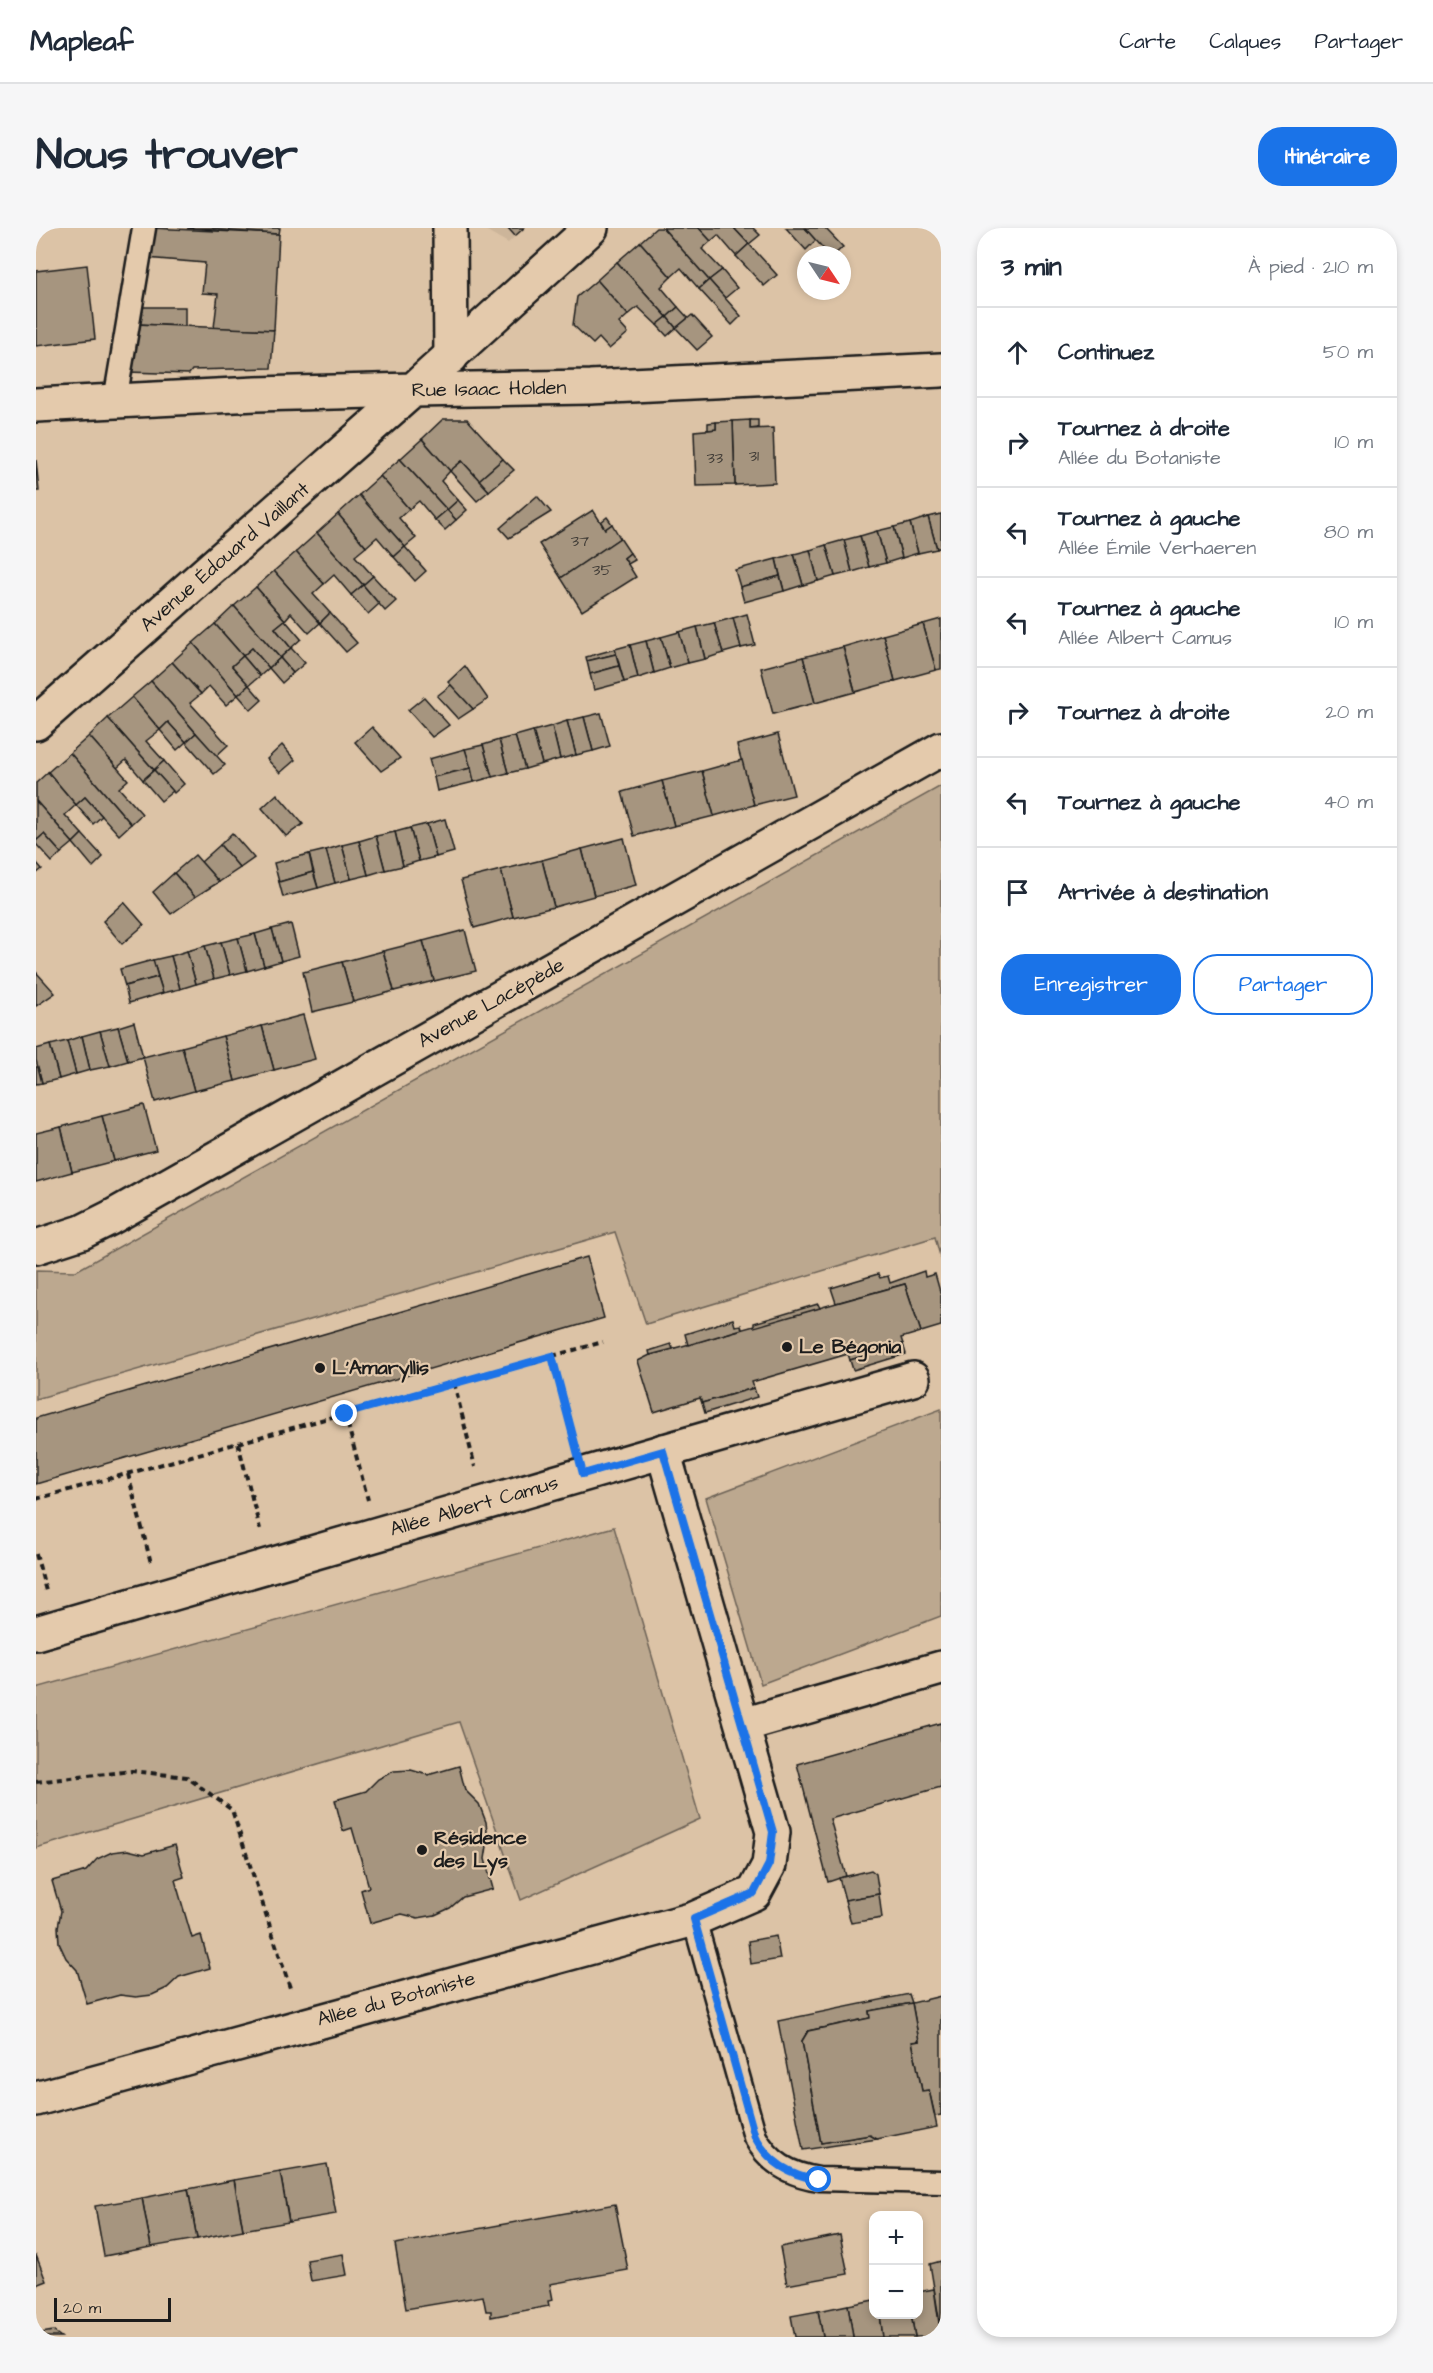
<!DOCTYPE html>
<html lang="fr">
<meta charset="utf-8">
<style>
body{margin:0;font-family:"Architects Daughter",sans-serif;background:#f6f6f7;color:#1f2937}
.controls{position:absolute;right:18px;bottom:18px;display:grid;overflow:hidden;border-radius:12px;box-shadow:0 3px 9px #0003}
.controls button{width:54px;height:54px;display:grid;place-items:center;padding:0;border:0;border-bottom:2px solid #e0e1e3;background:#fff;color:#1f2937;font:30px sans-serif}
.compass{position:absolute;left:761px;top:18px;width:54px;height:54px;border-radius:50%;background:#fff;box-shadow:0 3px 9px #0003;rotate:125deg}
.scale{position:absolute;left:18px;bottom:15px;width:117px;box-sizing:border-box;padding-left:6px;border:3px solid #1c1c1c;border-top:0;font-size:16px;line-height:21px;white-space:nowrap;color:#1c1c1c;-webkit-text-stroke:4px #e4caac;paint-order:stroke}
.stop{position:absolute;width:18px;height:18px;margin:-14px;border:4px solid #1a73e8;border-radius:50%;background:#fff}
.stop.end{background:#1a73e8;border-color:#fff;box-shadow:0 2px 6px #0008}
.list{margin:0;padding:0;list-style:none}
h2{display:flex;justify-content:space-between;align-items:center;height:78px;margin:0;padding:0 24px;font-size:26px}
h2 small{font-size:20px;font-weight:400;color:#747a83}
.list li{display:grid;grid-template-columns:39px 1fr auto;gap:18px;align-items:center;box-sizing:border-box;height:90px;padding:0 24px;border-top:2px solid #e0e1e3}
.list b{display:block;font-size:22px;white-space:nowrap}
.list p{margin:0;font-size:20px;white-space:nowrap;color:#747a83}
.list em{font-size:20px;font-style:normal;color:#747a83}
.actions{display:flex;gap:12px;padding:18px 24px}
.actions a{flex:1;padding:14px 0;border:2px solid #1a73e8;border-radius:24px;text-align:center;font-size:21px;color:#1a73e8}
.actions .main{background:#1a73e8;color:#fff}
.icon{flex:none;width:33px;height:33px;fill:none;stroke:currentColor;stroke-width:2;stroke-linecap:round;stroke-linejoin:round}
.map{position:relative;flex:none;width:905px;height:2109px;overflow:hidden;border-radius:24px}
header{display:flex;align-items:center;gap:36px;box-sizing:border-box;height:84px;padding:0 30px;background:#fff;border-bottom:2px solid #e0e1e3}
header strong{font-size:28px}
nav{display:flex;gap:33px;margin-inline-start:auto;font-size:21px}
.intro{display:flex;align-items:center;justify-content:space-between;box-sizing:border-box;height:144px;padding:0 36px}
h1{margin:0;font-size:42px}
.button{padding:15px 27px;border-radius:24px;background:#1a73e8;color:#fff;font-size:21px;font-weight:700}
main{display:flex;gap:36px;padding:0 36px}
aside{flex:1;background:#fff;border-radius:24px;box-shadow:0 3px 9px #0003}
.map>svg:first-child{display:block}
.built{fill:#ccb59a}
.green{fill:#bca88f;stroke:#6c6256;stroke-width:1.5}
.building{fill:#a6957f;stroke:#1c1c1c;stroke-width:1.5}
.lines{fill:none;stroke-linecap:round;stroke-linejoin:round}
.service-casing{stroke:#1c1c1c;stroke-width:27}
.minor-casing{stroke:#1c1c1c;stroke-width:38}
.tertiary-casing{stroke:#1c1c1c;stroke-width:38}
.secondary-casing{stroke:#1c1c1c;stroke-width:38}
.path{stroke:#1c1c1c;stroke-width:4;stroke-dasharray:6 4.5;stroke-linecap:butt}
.service{stroke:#e4caac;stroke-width:22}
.minor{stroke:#e4caac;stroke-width:33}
.tertiary{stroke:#e4caac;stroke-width:33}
.secondary{stroke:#e4caac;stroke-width:33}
.route{stroke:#1a73e8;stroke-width:8}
.poi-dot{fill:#1c1c1c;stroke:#e4caac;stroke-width:2}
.labels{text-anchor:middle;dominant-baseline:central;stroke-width:4.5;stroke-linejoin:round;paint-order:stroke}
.number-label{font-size:16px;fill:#3e3a35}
.street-label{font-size:20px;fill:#1c1c1c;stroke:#e4caac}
.poi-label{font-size:20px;font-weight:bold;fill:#1c1c1c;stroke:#e4caac;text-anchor:start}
</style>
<header>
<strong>Mapleaf</strong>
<nav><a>Carte</a><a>Calques</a><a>Partager</a></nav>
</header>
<div class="intro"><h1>Nous trouver</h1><a class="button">Itinéraire</a></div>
<main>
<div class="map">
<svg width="905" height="2109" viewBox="0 0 905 2109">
<rect width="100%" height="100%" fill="#dcc3a6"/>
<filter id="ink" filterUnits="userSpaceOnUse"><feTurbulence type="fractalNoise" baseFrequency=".0167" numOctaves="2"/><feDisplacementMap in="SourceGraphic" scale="12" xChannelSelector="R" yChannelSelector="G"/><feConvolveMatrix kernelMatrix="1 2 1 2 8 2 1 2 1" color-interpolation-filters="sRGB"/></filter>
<g filter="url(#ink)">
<polygon class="built" points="446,0 488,0 472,15"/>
<g class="green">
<polygon points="905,558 905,1032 899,1009 610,1096 579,1004 0,1171 0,1042 40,1043"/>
<polygon points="905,1181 905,1388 725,1456 670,1270"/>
<polygon points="578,1299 664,1591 485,1672 423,1494 0,1620 0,1460"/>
</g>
<g class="building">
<polygon points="115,0 243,6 238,102 178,100 182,66 166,65 169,35 110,30"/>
<polygon points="151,0 244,0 243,6"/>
<polygon points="472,0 488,0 479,8"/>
<polygon points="620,0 627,0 673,52 663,61 645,40 635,49 604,14"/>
<polygon points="627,0 663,0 675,13 666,21 686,42 673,52"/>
<polygon points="663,0 698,0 713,16 700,28 682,7 675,13"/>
<polygon points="698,0 717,0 724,7 713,16"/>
<polygon points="750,0 769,0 780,12 770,22"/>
<polygon points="769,0 789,0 807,19 798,27 793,27"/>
<polygon points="604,14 635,49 625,59 642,79 631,89 581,34"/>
<polygon points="713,16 741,47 728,58 700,28"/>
<polygon points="581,34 631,89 621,97 602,79 592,87 561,52"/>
<polygon points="51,37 59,111 0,118 0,43"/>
<polygon points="686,42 701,60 689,70 673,52"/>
<polygon points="561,52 592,87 583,95 592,105 573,121 563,110 557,116 537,97 541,69"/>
<polygon points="673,52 705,88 696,97 663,61"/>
<polygon points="102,79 149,79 149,98 100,96"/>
<polygon points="642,79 652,90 640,100 631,89"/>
<polygon points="656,87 676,109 661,122 640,100"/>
<polygon points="631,89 640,100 631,108 621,97"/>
<polygon points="100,96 238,102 235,140 156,142 153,146 92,144"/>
<polygon points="407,191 431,191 467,231 443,252 426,233 414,243 386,211"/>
<polygon points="714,192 722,192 722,200 714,201"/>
<polygon points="714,192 714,201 737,200 739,255 699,257 697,193"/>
<polygon points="697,193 699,257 660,258 658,203 680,201 680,194"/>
<polygon points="680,194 680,201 672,202 672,195"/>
<polygon points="386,211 414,243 405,253 422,272 411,282 364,231"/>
<polygon points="0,231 3,263 0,263"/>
<polygon points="364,231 411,282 399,292 383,273 373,281 344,248"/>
<polygon points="467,231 478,242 453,263 443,252"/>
<polygon points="426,233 453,263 441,273 414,243"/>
<polygon points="344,248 373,281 363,290 380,310 369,319 323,267"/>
<polygon points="323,267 369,319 358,329 341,309 330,319 302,286"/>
<polygon points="501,268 515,284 473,310 464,300"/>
<polygon points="422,272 431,282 420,292 411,282"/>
<polygon points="411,282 420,292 409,302 399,292"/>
<polygon points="557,282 569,301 576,296 584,310 525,350 503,316"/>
<polygon points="302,286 330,319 319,328 337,348 327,357 281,305"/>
<polygon points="905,286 905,319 901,321 892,289"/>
<polygon points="571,289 576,296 569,301 565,294"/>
<polygon points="892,289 901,321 882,325 874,295"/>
<polygon points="874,295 882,325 866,330 858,299"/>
<polygon points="858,299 866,330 850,335 841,303"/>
<polygon points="841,303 850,335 833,339 824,308"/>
<polygon points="281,305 327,357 315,367 298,347 288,356 260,324"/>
<polygon points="824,308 833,339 816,344 808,312"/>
<polygon points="584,310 594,325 588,330 600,349 546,383 525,350"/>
<polygon points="808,312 816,344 799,348 790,317"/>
<polygon points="790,317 799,348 782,353 774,322"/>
<polygon points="369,319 390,343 379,353 358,329"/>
<polygon points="774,322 782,353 767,357 758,326"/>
<polygon points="260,324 288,356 277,366 294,385 284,395 238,343"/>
<polygon points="594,325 599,332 592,336 588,330"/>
<polygon points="758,326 767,357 748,363 740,331"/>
<polygon points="740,331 744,348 704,359 699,342"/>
<polygon points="238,343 284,395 273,405 255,385 249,392 220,359"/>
<polygon points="337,348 360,373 349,383 327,357"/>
<polygon points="744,348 748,363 708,374 704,359"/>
<polygon points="327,357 343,376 332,386 315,367"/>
<polygon points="220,359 249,392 239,400 255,420 244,430 198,378"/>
<polygon points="198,378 244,430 233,440 216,420 207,428 179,396"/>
<polygon points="294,385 321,415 310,424 284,395"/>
<polygon points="711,386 719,417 705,420 697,390"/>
<polygon points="697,390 705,420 687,425 678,395"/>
<polygon points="905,391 905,441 900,442 887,396"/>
<polygon points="249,392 265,411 255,420 239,400"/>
<polygon points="678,395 687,425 669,431 661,399"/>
<polygon points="179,396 207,428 196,438 213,457 202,467 157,415"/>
<polygon points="887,396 900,442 859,453 847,407"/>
<polygon points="661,399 669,431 652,435 643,404"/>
<polygon points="643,404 652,435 634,440 625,409"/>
<polygon points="847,407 859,453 819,464 807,419"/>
<polygon points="625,409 634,440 618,445 610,413"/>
<polygon points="610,413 618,445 602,450 594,417"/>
<polygon points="157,415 202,467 190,477 173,458 165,466 136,434"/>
<polygon points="594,417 602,450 588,454 579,421"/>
<polygon points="807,419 819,464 779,475 767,429"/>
<polygon points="216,420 233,440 224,448 207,428"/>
<polygon points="255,420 269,435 257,445 244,430"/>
<polygon points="579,421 580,426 551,433 550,429"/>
<polygon points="580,426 583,438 554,446 551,433"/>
<polygon points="207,428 224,448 213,457 196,438"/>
<polygon points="767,429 779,475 737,486 725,440"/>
<polygon points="244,430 257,445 246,455 233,440"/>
<polygon points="136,434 165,466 154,475 192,517 180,528 115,453"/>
<polygon points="429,438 452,471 437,481 412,454"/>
<polygon points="583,438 588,454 558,462 554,446"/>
<polygon points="115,453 160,505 150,514 132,494 124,502 96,469"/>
<polygon points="213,457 226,472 215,482 202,467"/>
<polygon points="415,457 437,481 422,491 401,468"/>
<polygon points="96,469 124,502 110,513 128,533 118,542 72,490"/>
<polygon points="388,469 413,497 396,509 372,482"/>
<polygon points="565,485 574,518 557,523 548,489"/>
<polygon points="548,489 557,523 540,527 531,493"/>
<polygon points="72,490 118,542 107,552 90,532 81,540 53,508"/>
<polygon points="531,493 540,527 524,531 516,498"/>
<polygon points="132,494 150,514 141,522 124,502"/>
<polygon points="516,498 524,531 506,536 497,503"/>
<polygon points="336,499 364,530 345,543 319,514"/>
<polygon points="497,503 506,536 489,541 479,508"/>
<polygon points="160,505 189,537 178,546 150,514"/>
<polygon points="742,506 758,567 718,577 701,517"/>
<polygon points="53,508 92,552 83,560 106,586 95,596 34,525"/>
<polygon points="479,508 489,541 472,545 463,512"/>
<polygon points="463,512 472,545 456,549 447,517"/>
<polygon points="246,517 259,532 244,545 231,531"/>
<polygon points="447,517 456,549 438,554 429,521"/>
<polygon points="429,521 435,540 398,549 393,531"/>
<polygon points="34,525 95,596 83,607 49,569 40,577 12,544"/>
<polygon points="706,532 718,577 678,588 666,543"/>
<polygon points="128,533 148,556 138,565 118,542"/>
<polygon points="435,540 438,554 401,563 398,549"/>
<polygon points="118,542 137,563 125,573 107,552"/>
<polygon points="666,543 678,588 638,598 626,553"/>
<polygon points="12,544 40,577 29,587 46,606 37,615 0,573 0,555"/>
<polygon points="626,553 638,598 598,608 586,564"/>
<polygon points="241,566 267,596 250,608 226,580"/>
<polygon points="49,569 66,588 57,596 40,577"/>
<polygon points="0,573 37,615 25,625 8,606 0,613"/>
<polygon points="409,591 418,624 400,629 391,596"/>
<polygon points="391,596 400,629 383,633 374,600"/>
<polygon points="374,600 383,633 367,638 359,604"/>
<polygon points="359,604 367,638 349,642 340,608"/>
<polygon points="196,605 218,630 204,640 184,617"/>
<polygon points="8,606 25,625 16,634 0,616 0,613"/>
<polygon points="46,606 67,629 57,639 37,615"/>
<polygon points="340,608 349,642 332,647 323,613"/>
<polygon points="588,610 600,657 558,668 546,621"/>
<polygon points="323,613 332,647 315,651 306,617"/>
<polygon points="184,617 204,640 183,654 165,634"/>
<polygon points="306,617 315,651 299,655 290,622"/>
<polygon points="546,621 558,668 518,679 506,632"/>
<polygon points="290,622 299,655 282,660 273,626"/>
<polygon points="273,626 277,644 243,654 238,635"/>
<polygon points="159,627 183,654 159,669 138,645"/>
<polygon points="506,632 518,679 477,689 465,642"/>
<polygon points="0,634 6,641 0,646"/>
<polygon points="465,642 477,689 438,700 425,652"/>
<polygon points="277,644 282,660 247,669 243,654"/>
<polygon points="138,645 159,669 135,686 117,664"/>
<polygon points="88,674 108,697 86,716 67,693"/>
<polygon points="255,696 263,728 245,733 236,701"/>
<polygon points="236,701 245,733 228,738 219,706"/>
<polygon points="429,702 440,743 398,753 387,713"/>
<polygon points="219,706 228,738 211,743 202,710"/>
<polygon points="202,710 211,743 194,747 185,714"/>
<polygon points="387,713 398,753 358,763 347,723"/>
<polygon points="185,714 194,747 178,751 169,718"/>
<polygon points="169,718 178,751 160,756 151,723"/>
<polygon points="151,723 160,756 144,761 135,728"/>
<polygon points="347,723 358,763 317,774 306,734"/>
<polygon points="135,728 144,761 127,765 117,732"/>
<polygon points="117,732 122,749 89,758 84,741"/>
<polygon points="306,734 317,774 276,784 267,744"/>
<polygon points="0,744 19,765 0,778"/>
<polygon points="122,749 127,765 93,775 89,758"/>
<polygon points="267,787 279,831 238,842 226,798"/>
<polygon points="98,794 107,829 92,833 82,799"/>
<polygon points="226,798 238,842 199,853 187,808"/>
<polygon points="82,799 92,833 74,838 64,803"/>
<polygon points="64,803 74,838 54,842 46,808"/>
<polygon points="46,808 54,842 40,846 31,813"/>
<polygon points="187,808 199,853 158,863 146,819"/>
<polygon points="31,813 40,846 23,851 14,817"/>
<polygon points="14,817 23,851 6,855 0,832 0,821"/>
<polygon points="146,819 158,863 119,874 107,829"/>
<polygon points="0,839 2,839 6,855 0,856"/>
<polygon points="108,877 120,922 78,933 66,888"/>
<polygon points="66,888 78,933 36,944 25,899"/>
<polygon points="25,899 36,944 0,954 0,905"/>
<polygon points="551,1029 568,1090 0,1256 0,1190"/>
<polygon points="888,1043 889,1049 899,1046 905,1067 905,1098 885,1104 869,1056 800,1075 795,1060 842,1046 844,1050 852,1048 854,1055"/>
<polygon points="869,1056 885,1104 865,1110 867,1116 814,1132 812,1126 716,1154 718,1160 666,1175 664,1170 618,1184 602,1133 614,1127"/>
<polygon points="782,1076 784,1080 718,1099 718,1095"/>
<polygon points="697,1091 699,1098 705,1097 706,1101 652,1117 649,1106"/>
<polygon points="635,1116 637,1121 614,1127 613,1123"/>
<polygon points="867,1116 870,1126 817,1142 814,1132"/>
<polygon points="718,1160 721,1169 669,1185 666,1175"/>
<polygon points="905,1495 905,1559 794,1591 810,1648 792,1654 761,1536"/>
<polygon points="423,1538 429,1562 443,1576 450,1594 452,1612 449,1631 457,1661 427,1669 414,1680 399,1687 382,1690 366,1686 334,1695 325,1662 333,1659 316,1600 307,1603 299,1572 330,1563 342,1551 358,1543 375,1542 392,1547"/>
<polygon points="139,1617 148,1649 139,1652 156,1710 165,1707 174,1740 143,1749 131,1760 116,1767 100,1769 84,1767 51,1776 41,1742 30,1730 23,1715 22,1699 25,1683 16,1653 50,1643 61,1631 76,1624 92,1622 108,1626"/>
<polygon points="835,1642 840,1646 843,1666 809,1672 803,1650"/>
<polygon points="843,1666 846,1690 815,1695 809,1672"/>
<polygon points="740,1708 744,1731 715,1736 712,1713"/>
<polygon points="873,1766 876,1775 833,1783 834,1790 772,1803 766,1813 785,1915 834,1907 841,1911 767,1922 742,1793"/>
<polygon points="905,1768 905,1887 899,1888 893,1862 886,1863 876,1814 883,1813 876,1775"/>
<polygon points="876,1775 883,1813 876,1814 886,1863 893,1862 901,1899 841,1911 834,1907 785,1915 766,1813 772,1803 834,1790 833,1783"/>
<polygon points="291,1936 300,1986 253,1994 244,1944"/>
<polygon points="244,1944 253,1994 207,2002 198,1952"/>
<polygon points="198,1952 207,2002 161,2011 152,1961"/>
<polygon points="152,1961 161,2011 115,2019 106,1970"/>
<polygon points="106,1970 115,2019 68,2028 59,1978"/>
<polygon points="579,1976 592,2042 514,2056 517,2072 512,2073 513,2078 455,2089 455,2083 450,2083 447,2068 370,2081 359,2016"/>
<polygon points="804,2007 812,2046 751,2057 744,2019"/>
<polygon points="307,2026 311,2047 275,2053 271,2032"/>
<polygon points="0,2027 10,2053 0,2057"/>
<polygon points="905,2033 905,2102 894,2036"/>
<polygon points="898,2061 905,2109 879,2109 875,2086 882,2086 882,2064"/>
<polygon points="838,2072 838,2086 844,2086 847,2109 817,2109 812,2077"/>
<polygon points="812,2077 817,2109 787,2109 782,2083"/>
<polygon points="782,2083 787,2109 759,2109 755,2088"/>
<polygon points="844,2086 875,2086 879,2109 847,2109"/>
<polygon points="17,2103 25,2109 0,2109 0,2106"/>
</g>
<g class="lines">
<defs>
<g id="service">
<polyline points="79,173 108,0"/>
<path d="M658,1691l61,218c14,26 35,38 64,42l122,3"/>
</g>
<g id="minor">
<polyline points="414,0 415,129"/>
<polyline points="0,1019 46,1004 74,990 905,521"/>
<polyline points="0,1405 877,1151"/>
<polyline points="707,1497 905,1440"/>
<polyline points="0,1871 658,1691 718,1665 733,1637 737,1604 627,1223"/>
</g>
<polyline id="tertiary" points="0,177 220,166 377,162 555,0"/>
<polyline id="secondary" points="0,495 377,162 554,159 905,142"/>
</defs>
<use href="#service" class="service-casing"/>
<use href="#minor" class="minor-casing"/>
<use href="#tertiary" class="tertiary-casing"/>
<use href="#secondary" class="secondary-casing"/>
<g class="path">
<polyline points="516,1128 538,1211"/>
<polyline points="418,1155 439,1239"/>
<polyline points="309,1186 332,1272"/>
<polyline points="202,1215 224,1301"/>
<polyline points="92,1246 115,1335"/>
<polyline points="0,1271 567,1114"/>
<polyline points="0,1326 10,1363"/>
<polyline points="0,1554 96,1543 151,1549 196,1582 255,1763"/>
</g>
<use href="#service" class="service"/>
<use href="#minor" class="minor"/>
<use href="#tertiary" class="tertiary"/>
<use href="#secondary" class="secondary"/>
</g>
</g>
<g class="lines" filter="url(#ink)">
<path class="route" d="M309,1186l207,-58 31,118 80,-23 110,381 -4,32 -15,29 -60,26 61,218c14,26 35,38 64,43"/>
</g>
<g class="poi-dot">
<circle cx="751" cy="1119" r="6"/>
<circle cx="284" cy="1140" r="6"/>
<circle cx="386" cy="1622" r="6"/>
</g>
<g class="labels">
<g class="number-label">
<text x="718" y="228">31</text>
<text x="679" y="230">33</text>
<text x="544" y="313">37</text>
<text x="566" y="342">35</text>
</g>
<g class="street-label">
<text transform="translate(453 161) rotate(-1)">Rue Isaac Holden</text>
<text transform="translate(189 329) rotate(-41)">Avenue Édouard Vaillant</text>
<text transform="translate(455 775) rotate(-29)">Avenue Lacépède</text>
<text transform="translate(438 1278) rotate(-16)">Allée Albert Camus</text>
<text transform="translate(360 1771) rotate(-15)">Allée du Botaniste</text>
</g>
<g class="poi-label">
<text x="763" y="1119">Le Bégonia</text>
<text x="296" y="1140">L'Amaryllis</text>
<text x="398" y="1610">Résidence<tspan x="398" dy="23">des Lys</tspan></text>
</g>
</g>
</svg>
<div class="controls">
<button>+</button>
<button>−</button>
</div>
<svg class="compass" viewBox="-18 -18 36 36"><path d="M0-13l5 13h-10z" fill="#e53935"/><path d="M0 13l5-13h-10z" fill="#747a83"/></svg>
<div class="scale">20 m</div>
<div class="stop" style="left:783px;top:1952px"></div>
<div class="stop end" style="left:309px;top:1186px"></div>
</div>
<aside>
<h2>3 min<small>À pied · 210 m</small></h2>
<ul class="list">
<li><svg class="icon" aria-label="ahead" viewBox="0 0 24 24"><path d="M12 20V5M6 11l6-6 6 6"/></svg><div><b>Continuez</b></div><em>50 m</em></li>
<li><svg class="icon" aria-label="right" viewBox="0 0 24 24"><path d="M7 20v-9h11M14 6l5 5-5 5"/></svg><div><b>Tournez à droite</b><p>Allée du Botaniste</p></div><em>10 m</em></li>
<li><svg class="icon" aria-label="left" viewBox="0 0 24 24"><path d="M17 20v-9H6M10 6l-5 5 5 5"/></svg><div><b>Tournez à gauche</b><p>Allée Émile Verhaeren</p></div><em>80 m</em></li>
<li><svg class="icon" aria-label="left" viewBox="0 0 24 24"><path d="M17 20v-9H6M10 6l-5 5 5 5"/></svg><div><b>Tournez à gauche</b><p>Allée Albert Camus</p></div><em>10 m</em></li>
<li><svg class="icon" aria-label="right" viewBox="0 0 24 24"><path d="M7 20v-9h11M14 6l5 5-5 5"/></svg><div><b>Tournez à droite</b></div><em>20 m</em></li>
<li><svg class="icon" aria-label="left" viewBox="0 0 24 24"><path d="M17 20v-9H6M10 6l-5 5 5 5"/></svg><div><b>Tournez à gauche</b></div><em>40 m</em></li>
<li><svg class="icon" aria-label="arrive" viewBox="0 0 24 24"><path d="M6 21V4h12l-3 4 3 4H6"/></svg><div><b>Arrivée à destination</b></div></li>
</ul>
<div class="actions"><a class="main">Enregistrer</a><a>Partager</a></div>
</aside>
</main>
